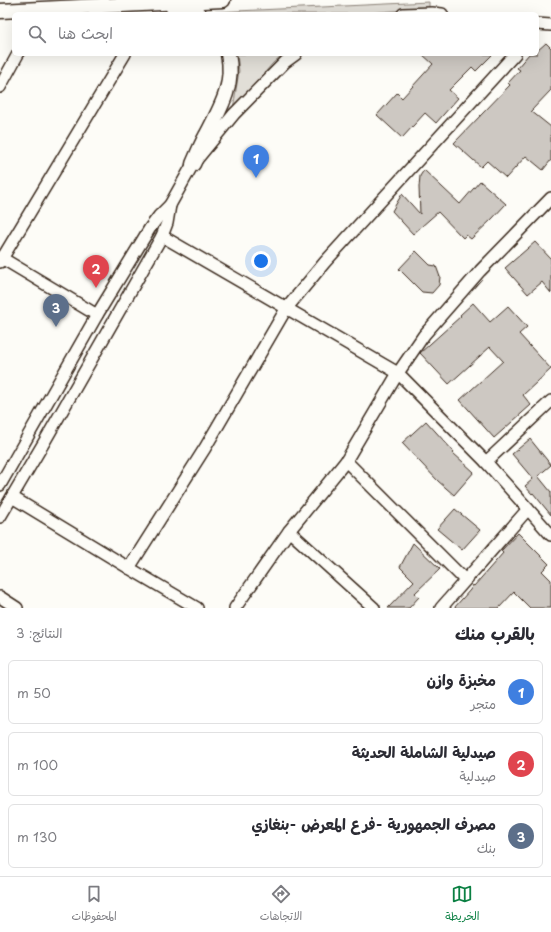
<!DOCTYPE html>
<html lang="ar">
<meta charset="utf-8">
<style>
body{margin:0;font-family:"Playpen Sans","Playpen Sans Arabic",sans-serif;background:#f2f2f3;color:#2b2b33;direction:rtl}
.you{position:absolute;left:261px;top:261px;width:14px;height:14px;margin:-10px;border:3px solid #fff;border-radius:50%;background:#1a73e8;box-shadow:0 0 0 6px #1a73e833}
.badge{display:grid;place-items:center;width:26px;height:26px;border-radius:50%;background:#0b8043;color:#fff;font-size:13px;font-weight:700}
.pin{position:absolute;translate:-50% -33px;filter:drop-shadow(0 1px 2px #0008)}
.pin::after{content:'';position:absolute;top:21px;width:14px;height:12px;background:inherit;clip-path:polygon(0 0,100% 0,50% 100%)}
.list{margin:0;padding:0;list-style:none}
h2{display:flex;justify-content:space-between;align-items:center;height:52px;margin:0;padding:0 16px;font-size:17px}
h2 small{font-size:13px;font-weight:400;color:#7c7c81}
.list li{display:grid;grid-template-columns:26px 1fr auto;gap:12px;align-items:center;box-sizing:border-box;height:64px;margin:0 8px 8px;padding:0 8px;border:1px solid #e1e1e2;border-radius:6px}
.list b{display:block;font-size:15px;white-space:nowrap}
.list p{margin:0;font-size:13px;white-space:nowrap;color:#7c7c81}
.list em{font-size:13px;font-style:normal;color:#7c7c81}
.icon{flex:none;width:22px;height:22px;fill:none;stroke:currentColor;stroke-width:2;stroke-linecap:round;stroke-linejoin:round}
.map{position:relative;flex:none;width:551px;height:608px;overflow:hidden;direction:ltr}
.search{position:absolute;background:#fff;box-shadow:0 4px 16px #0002;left:12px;right:12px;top:12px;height:44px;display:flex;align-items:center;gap:10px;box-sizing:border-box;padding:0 14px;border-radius:6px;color:#7c7c81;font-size:15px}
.sheet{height:268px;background:#fff}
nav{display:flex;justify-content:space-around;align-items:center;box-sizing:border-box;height:56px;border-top:1px solid #e1e1e2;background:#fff;font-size:11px;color:#7c7c81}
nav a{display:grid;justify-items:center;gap:2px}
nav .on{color:#0b8043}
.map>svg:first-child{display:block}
.green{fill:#e1ded7;stroke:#8e847a}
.building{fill:#cdc8c2;stroke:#3b2a1e}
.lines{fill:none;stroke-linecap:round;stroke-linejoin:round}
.minor-casing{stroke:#3b2a1e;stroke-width:14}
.major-casing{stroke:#3b2a1e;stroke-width:17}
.minor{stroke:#fdfcf7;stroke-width:11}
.major{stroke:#fdfcf7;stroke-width:14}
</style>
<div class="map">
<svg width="551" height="608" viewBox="0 0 551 608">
<rect width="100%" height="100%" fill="#fdfcf7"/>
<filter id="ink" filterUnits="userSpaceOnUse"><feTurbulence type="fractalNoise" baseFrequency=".025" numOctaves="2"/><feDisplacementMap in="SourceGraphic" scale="8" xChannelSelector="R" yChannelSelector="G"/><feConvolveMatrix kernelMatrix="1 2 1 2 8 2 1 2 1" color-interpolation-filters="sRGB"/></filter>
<g filter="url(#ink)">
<g class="green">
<polygon points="429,2 429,8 368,13 364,14 216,14 215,12"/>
<polygon points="237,54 283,54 273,63 233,109 239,71"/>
</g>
<g class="building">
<polygon points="546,43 551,48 551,90 531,111 551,127 551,160 543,170 526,156 506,178 487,161 481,167 454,143 510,85 508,83 520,70 517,68 529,54 537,54 537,51"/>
<polygon points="422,54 493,54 476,71 472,67 449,90 458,98 436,123 425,113 402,138 377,115 397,93 402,98 433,64"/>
<polygon points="424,170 460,204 480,181 506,204 492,219 471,239 466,235 463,238 438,212 413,234 392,211 402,194 420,214 419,187 420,176"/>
<polygon points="535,242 551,259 551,293 542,282 528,294 505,268"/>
<polygon points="416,251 430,265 436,266 440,277 439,285 432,293 422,292 399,269"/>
<polygon points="473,303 490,322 508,306 527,327 519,334 551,369 523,395 531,405 494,438 460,400 503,361 490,347 449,384 420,353 461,316 460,315"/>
<polygon points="426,421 454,452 453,453 474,472 454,495 438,481 402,443"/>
<polygon points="530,439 551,465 538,476 551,492 551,515 533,493 532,494 525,486 533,479 512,454"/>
<polygon points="455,509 480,530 462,550 437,529"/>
<polygon points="518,533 549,564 542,571 551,580 551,608 530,608 514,592 499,608 454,608 470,590 473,585 474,586 503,553 501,551"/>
<polygon points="413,543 440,569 415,593 419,597 409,608 388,608 414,581 400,567"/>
</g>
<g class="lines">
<defs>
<g id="minor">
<polyline points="403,14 432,13 442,14"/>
<polyline points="537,24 551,25"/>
<polyline points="0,87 18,54"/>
<polyline points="162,236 398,373 486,462 528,509 551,535"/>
<polyline points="0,257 97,315"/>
<polyline points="0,262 125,54"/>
<polyline points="346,461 465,580"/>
<polyline points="486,462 551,401"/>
<polyline points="0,485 97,315 150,228 159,216 170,205 193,164 234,114 285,62 296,54"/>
<polyline points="12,497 129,568 197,608"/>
<polyline points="0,517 46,439 162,236 167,223 170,205"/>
<polyline points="289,531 374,608"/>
<polyline points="129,568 205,448 286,309 325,262 515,54"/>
<polyline points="0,597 17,608"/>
<polyline points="235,608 289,531 346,461 398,373 424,335 480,271 551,198"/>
<polyline points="441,608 528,509"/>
</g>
<g id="major">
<polyline points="173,8 188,10 199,14"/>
<polyline points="0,11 223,0"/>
<path d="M193,164c4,-9 8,-19 13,-28 14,-27 29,-51 22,-82"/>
</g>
</defs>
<use href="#minor" class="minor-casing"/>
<use href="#major" class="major-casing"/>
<use href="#minor" class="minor"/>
<use href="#major" class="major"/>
</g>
</g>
</svg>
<div class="you"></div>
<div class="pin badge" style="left:256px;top:178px;background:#3f7fe0">1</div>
<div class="pin badge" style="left:96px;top:288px;background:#e0444e">2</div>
<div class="pin badge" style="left:56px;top:327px;background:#5c6f8a">3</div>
<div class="search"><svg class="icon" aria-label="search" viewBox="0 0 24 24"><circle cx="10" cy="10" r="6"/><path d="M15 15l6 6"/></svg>ابحث هنا</div>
</div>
<section class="sheet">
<h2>بالقرب منك<small>النتائج: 3</small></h2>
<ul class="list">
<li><span class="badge" style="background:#3f7fe0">1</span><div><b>مخبزة وازن</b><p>متجر</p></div><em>50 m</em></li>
<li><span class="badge" style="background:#e0444e">2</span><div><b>صيدلية الشاملة الحديثة</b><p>صيدلية</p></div><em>100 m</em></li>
<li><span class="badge" style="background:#5c6f8a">3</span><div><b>مصرف الجمهورية -فرع المعرض -بنغازي</b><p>بنك</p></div><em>130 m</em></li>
</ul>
</section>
<nav>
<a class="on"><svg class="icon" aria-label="map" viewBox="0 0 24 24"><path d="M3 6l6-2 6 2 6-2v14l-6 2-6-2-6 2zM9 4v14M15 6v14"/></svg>الخريطة</a>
<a><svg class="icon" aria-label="directions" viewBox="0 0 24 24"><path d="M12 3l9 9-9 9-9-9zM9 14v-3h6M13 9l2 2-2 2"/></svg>الاتجاهات</a>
<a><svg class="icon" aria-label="saved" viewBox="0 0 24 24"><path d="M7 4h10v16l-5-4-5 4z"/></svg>المحفوظات</a>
</nav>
